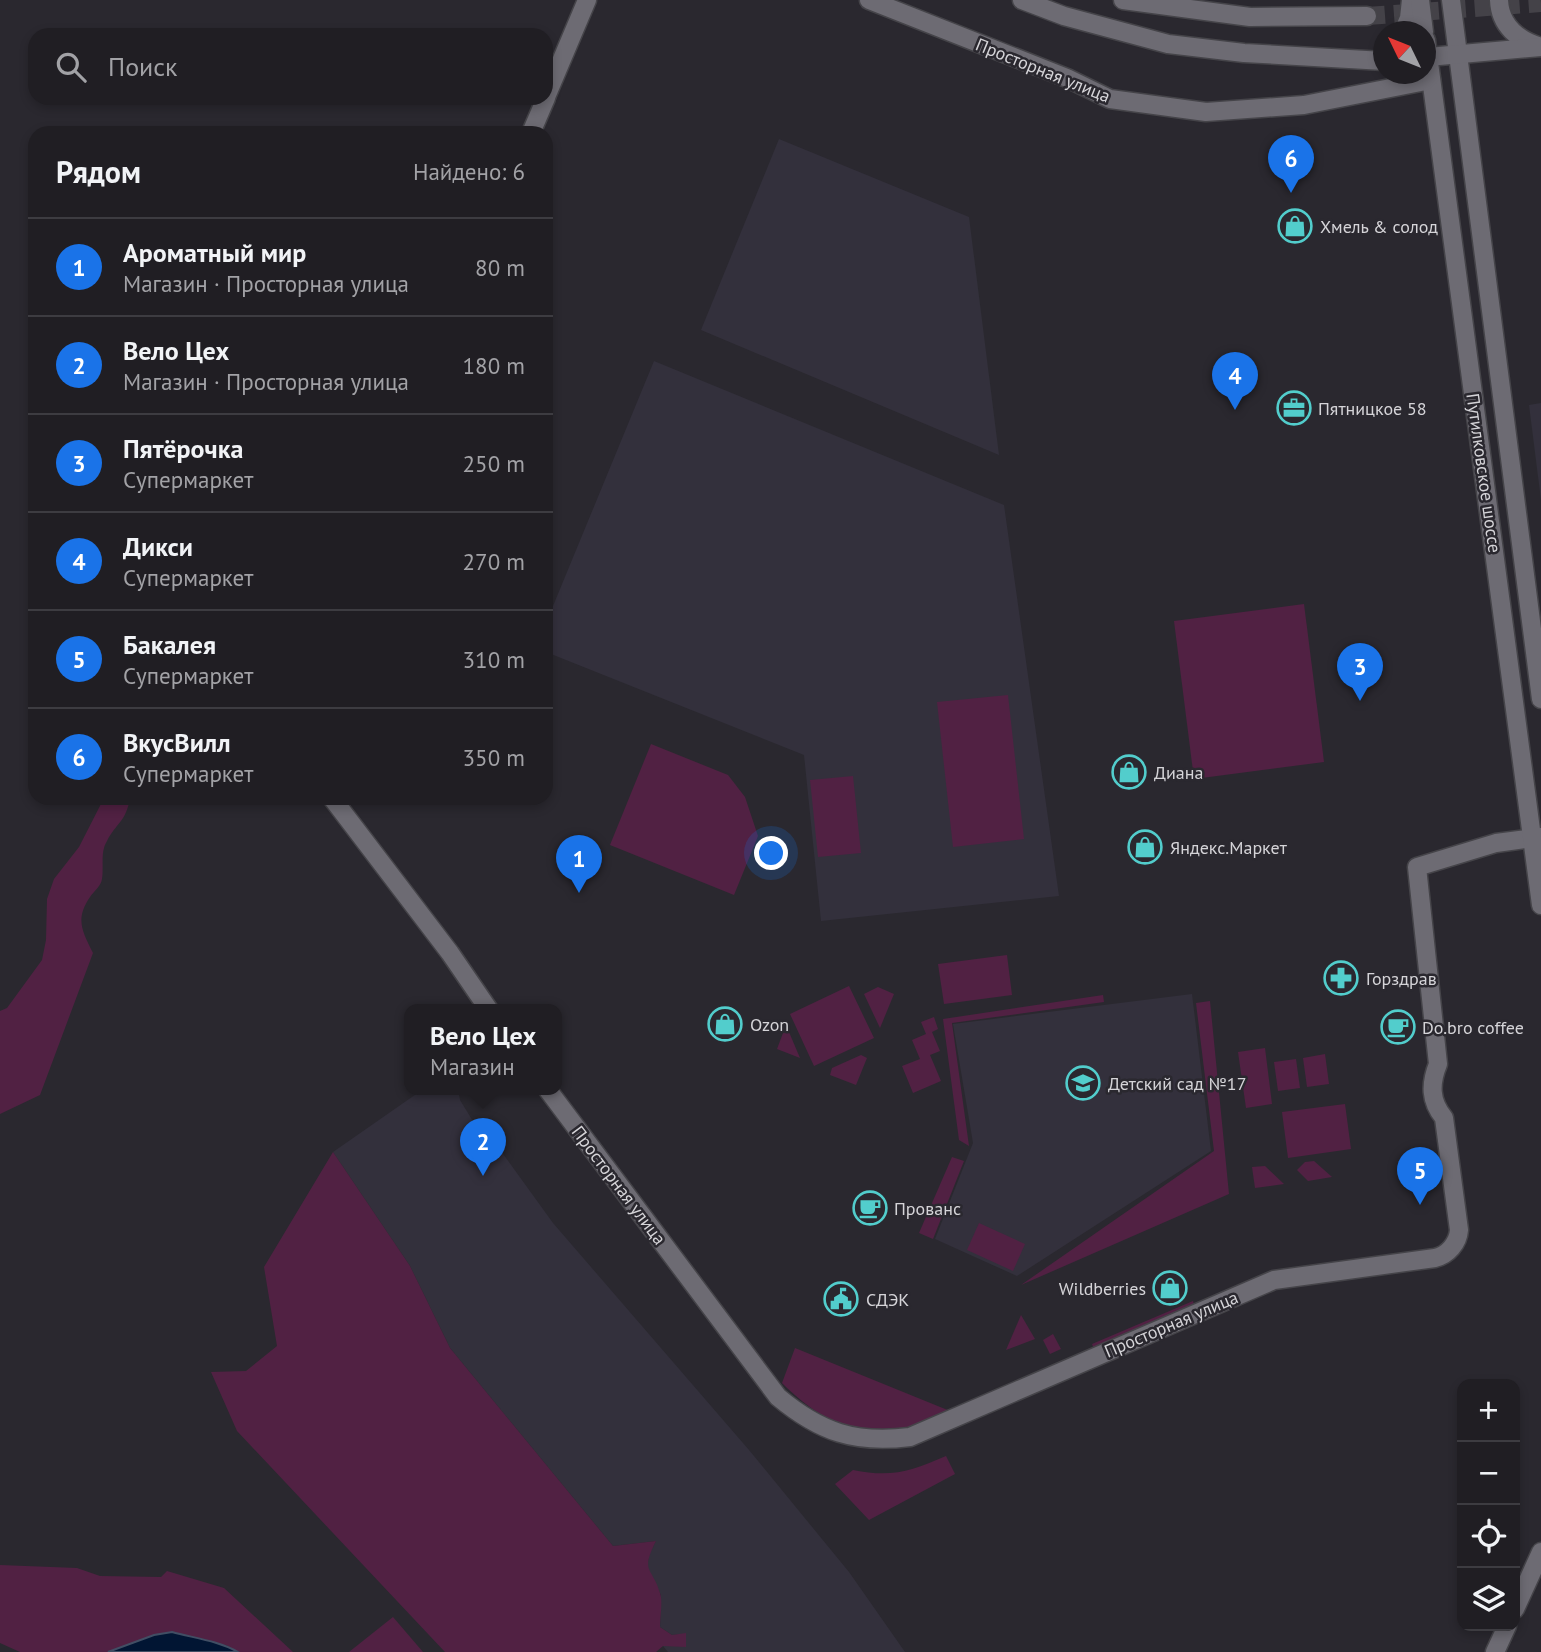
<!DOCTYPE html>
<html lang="ru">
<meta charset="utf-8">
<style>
body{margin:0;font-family:"PT Sans",sans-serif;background:#2d2b30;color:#f1f3f6}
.controls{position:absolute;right:21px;bottom:21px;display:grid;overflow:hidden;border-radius:14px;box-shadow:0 4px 10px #0003}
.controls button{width:63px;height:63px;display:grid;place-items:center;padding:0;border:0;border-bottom:2px solid #3d3c41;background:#201e23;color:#f1f3f6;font:35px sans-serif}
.compass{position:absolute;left:1373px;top:21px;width:63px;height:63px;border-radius:50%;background:#201e23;box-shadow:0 4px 10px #0003;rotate:313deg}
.you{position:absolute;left:772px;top:854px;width:24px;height:24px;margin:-18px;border:5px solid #fff;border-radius:50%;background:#1a73e8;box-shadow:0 0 0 10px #1a73e833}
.badge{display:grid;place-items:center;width:46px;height:46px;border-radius:50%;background:#1a73e8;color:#fff;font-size:23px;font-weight:700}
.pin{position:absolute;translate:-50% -58px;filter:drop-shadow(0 2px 4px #0008)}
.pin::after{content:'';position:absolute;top:37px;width:24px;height:21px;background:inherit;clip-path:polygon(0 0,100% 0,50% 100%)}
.popup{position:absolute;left:404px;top:1004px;width:158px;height:91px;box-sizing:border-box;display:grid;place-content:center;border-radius:14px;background:#201e23;filter:drop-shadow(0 2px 5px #0005);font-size:23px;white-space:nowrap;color:#a2a2a6}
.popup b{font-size:26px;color:#f1f3f6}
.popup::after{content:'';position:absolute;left:50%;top:100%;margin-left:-14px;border:14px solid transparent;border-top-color:#201e23}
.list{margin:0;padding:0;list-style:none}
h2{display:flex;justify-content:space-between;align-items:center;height:91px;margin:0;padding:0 28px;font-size:30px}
h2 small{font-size:23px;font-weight:400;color:#a2a2a6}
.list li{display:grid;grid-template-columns:46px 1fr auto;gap:21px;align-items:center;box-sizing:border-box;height:98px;padding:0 28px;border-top:2px solid #3d3c41}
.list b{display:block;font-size:26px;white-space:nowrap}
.list p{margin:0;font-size:23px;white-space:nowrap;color:#a2a2a6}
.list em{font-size:23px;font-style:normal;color:#a2a2a6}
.icon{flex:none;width:38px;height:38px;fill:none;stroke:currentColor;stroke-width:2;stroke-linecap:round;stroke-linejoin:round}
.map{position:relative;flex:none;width:1541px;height:1652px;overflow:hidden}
.search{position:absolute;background:#201e23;box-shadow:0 4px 10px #0003;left:28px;top:28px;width:525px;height:77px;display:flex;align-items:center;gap:18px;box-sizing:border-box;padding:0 24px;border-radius:21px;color:#a2a2a6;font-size:26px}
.panel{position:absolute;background:#201e23;box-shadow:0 4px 10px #0003;left:28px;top:126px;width:525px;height:679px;border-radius:21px}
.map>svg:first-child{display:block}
.built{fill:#33303c}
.green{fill:#512143}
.water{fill:#011533;stroke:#414e64;stroke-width:2}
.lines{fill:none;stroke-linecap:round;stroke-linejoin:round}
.secondary-tunnel{stroke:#444248;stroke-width:18;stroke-dasharray:18 9;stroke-linecap:butt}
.street-casing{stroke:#454449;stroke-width:21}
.secondary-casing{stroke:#454449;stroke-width:21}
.street{stroke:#6d6b73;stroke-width:18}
.secondary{stroke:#6d6b73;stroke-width:18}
.labels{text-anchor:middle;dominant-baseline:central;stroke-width:5;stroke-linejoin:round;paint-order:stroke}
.street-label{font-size:18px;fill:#d5d4d8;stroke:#2a282f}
.poi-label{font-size:18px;fill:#d5d4d8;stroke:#2a282f;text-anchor:start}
</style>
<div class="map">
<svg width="1541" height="1652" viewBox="0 0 1541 1652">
<rect width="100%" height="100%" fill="#2a282f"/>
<g class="built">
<polygon points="779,139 969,217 999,455 701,330"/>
<polygon points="654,361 1004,505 1059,896 821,921 804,755 546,652 546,623"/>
<polygon points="1541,403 1541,500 1529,405"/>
<polygon points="1192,994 1211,1151 1017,1276 935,1239 973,1143 953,1024"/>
<polygon points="422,1090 458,1090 460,1100 474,1123 480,1122 553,1223 749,1450 849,1572 905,1652 668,1652 663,1646 686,1634 672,1635 660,1627 661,1595 647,1569 649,1554 656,1541 613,1546 450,1348 410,1266 333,1152"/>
</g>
<g class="green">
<polygon points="1304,604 1324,762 1194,779 1174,621"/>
<polygon points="1008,695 1024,839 953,847 937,702"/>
<polygon points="651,744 728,775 745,797 758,836 734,895 610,845"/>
<polygon points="853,776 861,853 818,857 810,780"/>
<path d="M104,798h26c-4,24 -14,25 -23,43 -7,11 -3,26 -5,38 -1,7 -8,12 -12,18 -15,22 -8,34 3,56l-53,142 -40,19v-103l7,-3 35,-48 4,-20 1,-41 7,-20 25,-32z"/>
<polygon points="1007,955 1012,995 944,1004 938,964"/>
<polygon points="849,986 874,1038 814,1066 790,1014"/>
<polygon points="878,987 894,994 880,1028 864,994"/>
<polygon points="1103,995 1104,1002 952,1023 969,1146 959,1140 943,1019"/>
<polygon points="1210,1001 1229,1194 1021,1285 1214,1151 1196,1003"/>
<polygon points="934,1017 938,1029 932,1032 940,1051 930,1055 941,1081 913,1093 902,1066 920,1059 912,1040 926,1034 921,1022"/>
<polygon points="786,1025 800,1058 777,1049"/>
<polygon points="1265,1048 1272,1104 1246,1108 1238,1052"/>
<polygon points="1325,1054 1329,1084 1307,1087 1303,1058"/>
<polygon points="861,1055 867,1058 856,1085 830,1075 832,1068"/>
<polygon points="1296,1059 1300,1088 1278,1091 1274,1062"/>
<polygon points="1345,1104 1351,1149 1288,1158 1282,1112"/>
<path d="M333,1152l77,114 40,82 163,198 43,-5c-16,32 -4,25 4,52 3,7 0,25 0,34l12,8 14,-2v14l-23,-1 -7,6h-211l-208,-221 -26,-59 35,-1 31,-25 -13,-79z"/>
<polygon points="952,1157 964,1161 933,1239 919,1233"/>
<polygon points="1314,1161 1332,1177 1308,1181 1297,1170 1305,1162"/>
<polygon points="1265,1166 1284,1184 1255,1188 1252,1167"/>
<polygon points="979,1223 1025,1244 1013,1271 967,1250"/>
<polygon points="1193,1301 1195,1308 1095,1352 1092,1344"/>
<polygon points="1021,1315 1035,1339 1006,1350"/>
<polygon points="1053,1334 1061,1349 1050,1354 1043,1340"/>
<path d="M795,1348l155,63c-21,9 -45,20 -68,21 -39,2 -74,-23 -100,-49z"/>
<path d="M946,1456l9,18 -86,46 -34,-36 18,-14c39,8 58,1 93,-14z"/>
<polygon points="0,1565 77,1568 100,1576 161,1577 167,1571 224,1588 293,1652 238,1652 226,1645 207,1643 172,1632 108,1652 20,1652 0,1643"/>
<polygon points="393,1617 423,1652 349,1652"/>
</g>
<path class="water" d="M172,1632c22,6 47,9 66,20h-130l46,-17z"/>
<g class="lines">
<polyline class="secondary-tunnel" points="1367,16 1541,3"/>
<defs>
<g id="street">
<polyline points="869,0 1067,78 1110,99 1206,112 1304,105 1431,80"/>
<path d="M1499,0c1,26 19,40 42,47"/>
<polyline points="1403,32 1409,18 1411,0"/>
<polyline points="546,97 587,0"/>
<polyline points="531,133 546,98"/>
<polyline points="332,798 450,953 489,1010"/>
<path d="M548,1090l230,307c42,35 77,47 132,40l364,-157 161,-22c13,-3 23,-15 24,-28l-15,-112c-14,-17 -14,-34 -6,-54l-21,-197 79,-24 45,-6"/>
</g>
<g id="secondary">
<polyline points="1022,0 1064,16 1168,44 1244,53 1384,61"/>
<polyline points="1123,0 1250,17 1367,16"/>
<polyline points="1420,0 1424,32"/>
<polyline points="1451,0 1541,699"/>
<polyline points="1426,40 1541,905"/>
<polyline points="1428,57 1541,47"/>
<polyline points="1515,1609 1541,1552"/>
<polyline points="1495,1652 1507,1626"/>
</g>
</defs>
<use href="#street" class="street-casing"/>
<use href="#secondary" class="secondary-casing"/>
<use href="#street" class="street"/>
<use href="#secondary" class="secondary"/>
</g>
<defs>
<symbol id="shop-ring" viewBox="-11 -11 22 22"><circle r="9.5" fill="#2a282f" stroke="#52cdcc" stroke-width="1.5"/><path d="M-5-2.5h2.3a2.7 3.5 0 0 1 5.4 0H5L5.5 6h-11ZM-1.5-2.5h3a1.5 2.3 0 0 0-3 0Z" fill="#52cdcc"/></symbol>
<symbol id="office-ring" viewBox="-11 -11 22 22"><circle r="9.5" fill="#2a282f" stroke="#52cdcc" stroke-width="1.5"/><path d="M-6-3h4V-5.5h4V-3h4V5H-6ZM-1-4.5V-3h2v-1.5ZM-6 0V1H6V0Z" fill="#52cdcc"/></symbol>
<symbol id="pharmacy-ring" viewBox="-11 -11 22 22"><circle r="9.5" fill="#2a282f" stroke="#52cdcc" stroke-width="1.5"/><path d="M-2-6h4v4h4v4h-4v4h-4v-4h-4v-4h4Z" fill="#52cdcc"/></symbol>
<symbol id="cafe-ring" viewBox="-11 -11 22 22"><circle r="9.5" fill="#2a282f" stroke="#52cdcc" stroke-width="1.5"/><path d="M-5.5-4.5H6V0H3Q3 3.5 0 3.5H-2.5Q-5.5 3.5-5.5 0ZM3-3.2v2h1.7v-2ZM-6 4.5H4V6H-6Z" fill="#52cdcc"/></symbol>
<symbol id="school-ring" viewBox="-11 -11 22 22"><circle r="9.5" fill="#2a282f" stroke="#52cdcc" stroke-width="1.5"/><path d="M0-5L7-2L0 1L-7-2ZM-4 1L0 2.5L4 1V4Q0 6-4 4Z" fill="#52cdcc"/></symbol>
<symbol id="civic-ring" viewBox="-11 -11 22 22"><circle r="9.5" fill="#2a282f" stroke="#52cdcc" stroke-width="1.5"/><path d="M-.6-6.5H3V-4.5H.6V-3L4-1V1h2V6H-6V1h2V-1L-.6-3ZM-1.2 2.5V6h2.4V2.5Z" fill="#52cdcc"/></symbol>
</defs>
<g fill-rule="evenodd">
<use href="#shop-ring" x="1276" y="207" width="38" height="38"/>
<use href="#office-ring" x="1275" y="389" width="38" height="38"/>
<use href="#shop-ring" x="1110" y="753" width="38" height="38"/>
<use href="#shop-ring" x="1126" y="828" width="38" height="38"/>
<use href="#pharmacy-ring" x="1322" y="959" width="38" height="38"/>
<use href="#shop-ring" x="706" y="1005" width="38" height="38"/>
<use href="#cafe-ring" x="1379" y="1008" width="38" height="38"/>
<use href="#school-ring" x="1064" y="1064" width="38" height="38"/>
<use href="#cafe-ring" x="851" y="1189" width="38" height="38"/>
<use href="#shop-ring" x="1151" y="1269" width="38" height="38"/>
<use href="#civic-ring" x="822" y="1280" width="38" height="38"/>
</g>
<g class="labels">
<g class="street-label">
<text transform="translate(1043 70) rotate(22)">Просторная улица</text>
<text transform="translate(1484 473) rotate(82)">Путилковское шоссе</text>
<text transform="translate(619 1185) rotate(53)">Просторная улица</text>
<text transform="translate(1171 1324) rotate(-23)">Просторная улица</text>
</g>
<g class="poi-label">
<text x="1320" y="226">Хмель &amp; солод</text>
<text x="1318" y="408">Пятницкое 58</text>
<text x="1154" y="772">Диана</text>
<text x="1170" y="847">Яндекс.Маркет</text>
<text x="1366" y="978">Горздрав</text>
<text x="750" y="1024">Ozon</text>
<text x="1422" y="1027">Do.bro coffee</text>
<text x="1108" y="1083">Детский сад №17</text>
<text x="894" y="1208">Прованс</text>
<text x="1146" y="1288" text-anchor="end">Wildberries</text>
<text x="866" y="1299">СДЭК</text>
</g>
</g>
</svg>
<div class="controls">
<button>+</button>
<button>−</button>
<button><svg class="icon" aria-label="locate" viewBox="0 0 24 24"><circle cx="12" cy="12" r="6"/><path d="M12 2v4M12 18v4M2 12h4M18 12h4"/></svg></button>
<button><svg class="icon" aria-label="layers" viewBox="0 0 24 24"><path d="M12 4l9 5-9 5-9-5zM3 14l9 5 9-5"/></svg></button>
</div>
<svg class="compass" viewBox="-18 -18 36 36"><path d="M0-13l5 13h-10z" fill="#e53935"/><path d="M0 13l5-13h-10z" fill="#a2a2a6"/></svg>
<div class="you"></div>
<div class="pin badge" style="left:579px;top:893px">1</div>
<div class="pin badge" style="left:483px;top:1176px">2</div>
<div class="popup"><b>Вело Цех</b>Магазин</div>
<div class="pin badge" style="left:1360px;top:701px">3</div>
<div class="pin badge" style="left:1235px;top:410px">4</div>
<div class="pin badge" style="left:1420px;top:1205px">5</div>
<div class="pin badge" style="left:1291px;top:193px">6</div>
<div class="search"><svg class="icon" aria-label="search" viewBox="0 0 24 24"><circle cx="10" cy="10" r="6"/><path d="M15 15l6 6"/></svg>Поиск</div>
<section class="panel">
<h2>Рядом<small>Найдено: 6</small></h2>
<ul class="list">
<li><span class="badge">1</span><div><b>Ароматный мир</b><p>Магазин · Просторная улица</p></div><em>80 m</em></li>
<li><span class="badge">2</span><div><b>Вело Цех</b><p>Магазин · Просторная улица</p></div><em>180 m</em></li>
<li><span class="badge">3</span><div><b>Пятёрочка</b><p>Супермаркет</p></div><em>250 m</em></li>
<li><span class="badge">4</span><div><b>Дикси</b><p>Супермаркет</p></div><em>270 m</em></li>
<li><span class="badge">5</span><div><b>Бакалея</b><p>Супермаркет</p></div><em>310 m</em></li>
<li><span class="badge">6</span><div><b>ВкусВилл</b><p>Супермаркет</p></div><em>350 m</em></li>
</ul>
</section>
</div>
